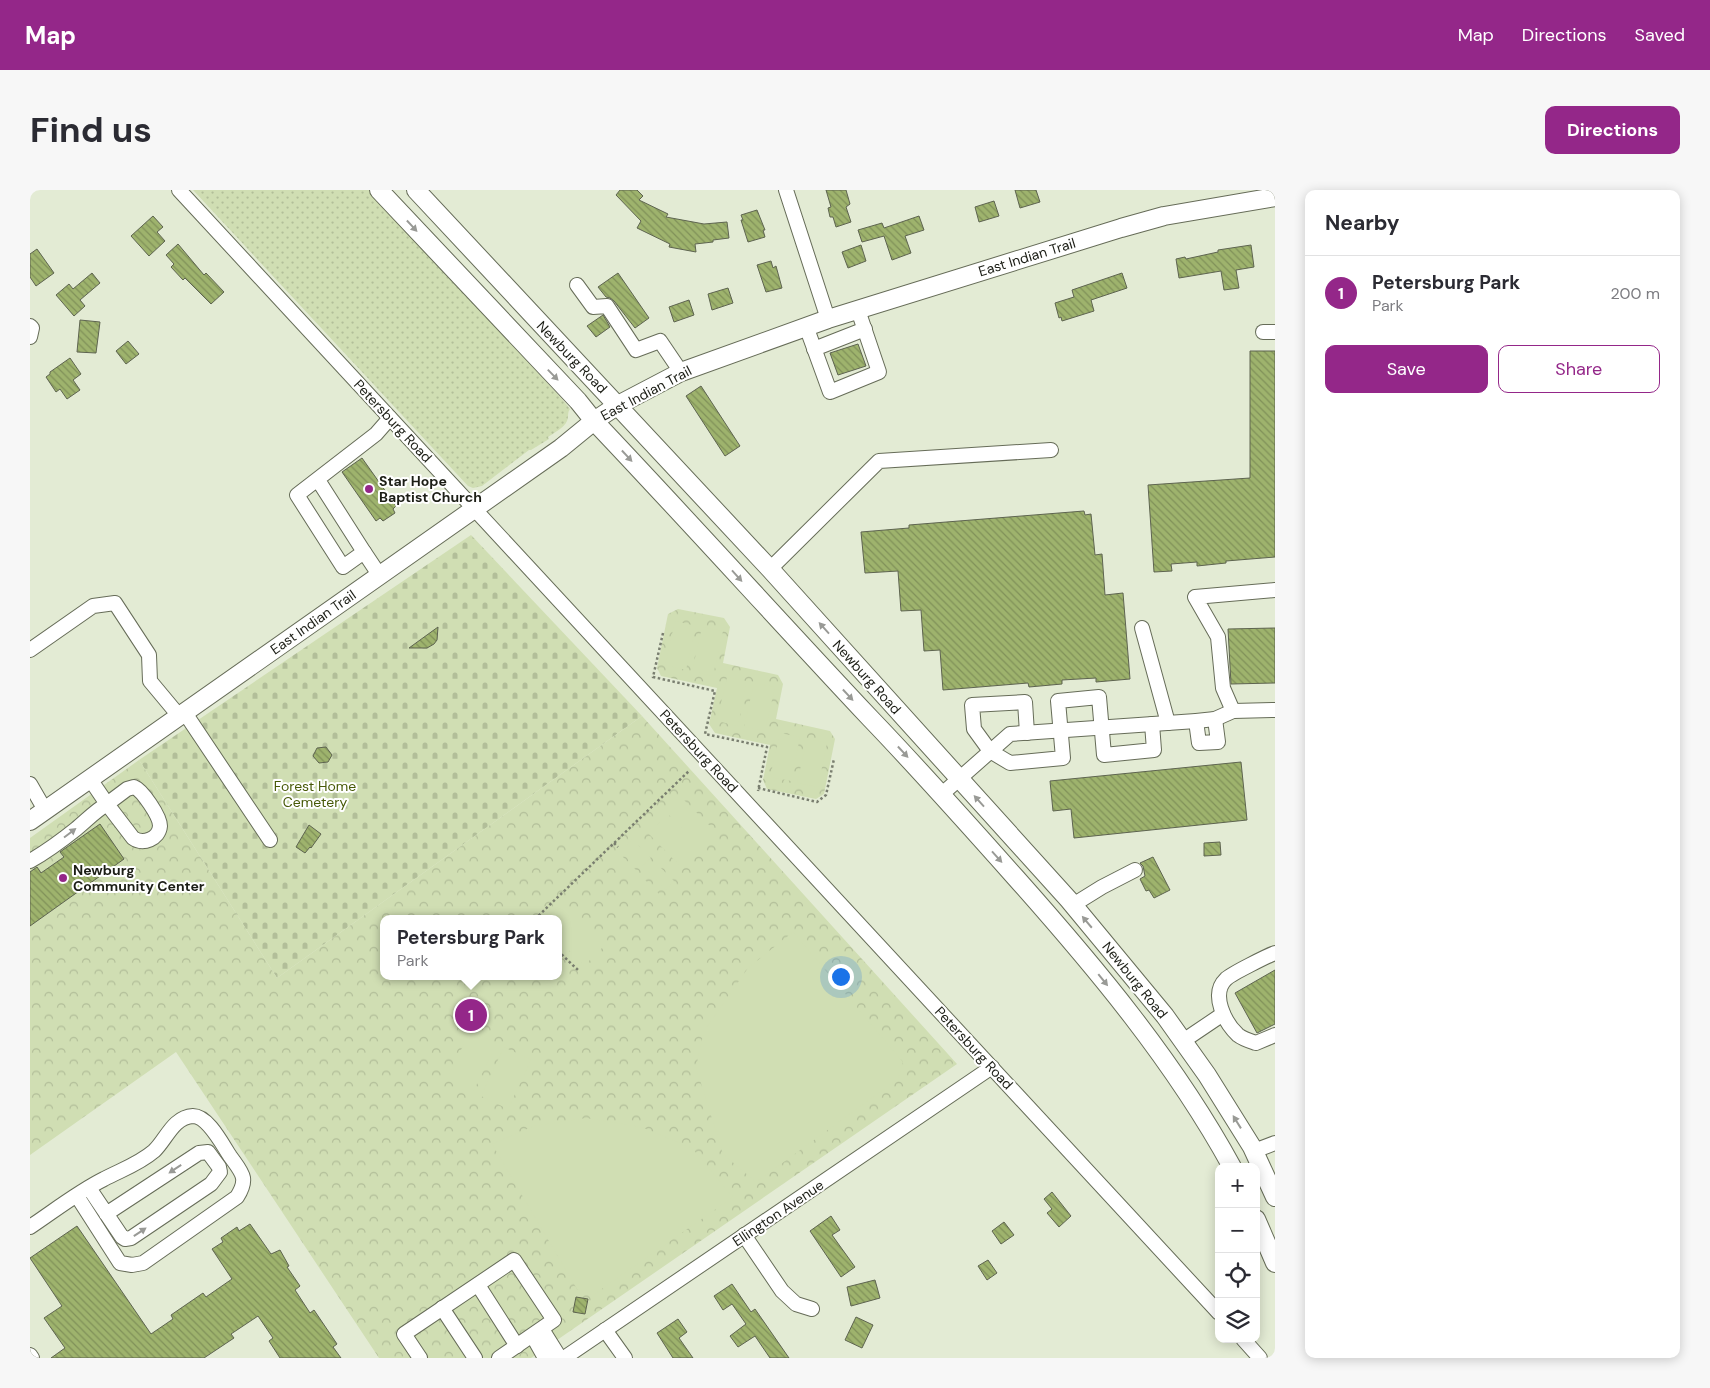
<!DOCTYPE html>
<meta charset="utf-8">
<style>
body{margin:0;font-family:"DM Sans",sans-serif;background:#f7f7f7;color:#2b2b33}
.controls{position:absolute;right:15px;bottom:15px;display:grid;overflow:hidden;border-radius:10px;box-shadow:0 2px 12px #0003}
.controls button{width:45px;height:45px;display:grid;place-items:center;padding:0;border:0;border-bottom:1px solid #e1e1e2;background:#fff;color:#2b2b33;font:25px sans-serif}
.you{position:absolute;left:810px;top:786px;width:18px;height:18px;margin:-12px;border:4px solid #fff;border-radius:50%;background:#1a73e8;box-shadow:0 0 0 8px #1a73e833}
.badge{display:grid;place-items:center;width:32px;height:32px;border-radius:50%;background:#942789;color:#fff;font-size:16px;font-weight:700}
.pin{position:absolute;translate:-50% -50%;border:2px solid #fff;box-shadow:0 1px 5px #0006}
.popup{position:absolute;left:350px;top:725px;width:182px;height:65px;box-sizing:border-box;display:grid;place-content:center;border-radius:10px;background:#fff;filter:drop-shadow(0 1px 4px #0005);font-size:16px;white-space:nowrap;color:#7c7c81}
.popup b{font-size:19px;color:#2b2b33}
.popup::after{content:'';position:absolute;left:50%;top:100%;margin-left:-10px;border:10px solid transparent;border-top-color:#fff}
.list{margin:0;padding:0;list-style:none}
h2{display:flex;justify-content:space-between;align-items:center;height:65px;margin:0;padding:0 20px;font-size:21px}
h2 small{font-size:16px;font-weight:400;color:#7c7c81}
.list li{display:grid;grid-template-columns:32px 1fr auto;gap:15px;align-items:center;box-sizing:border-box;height:75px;padding:0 20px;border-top:1px solid #e1e1e2}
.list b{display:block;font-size:19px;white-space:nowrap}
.list p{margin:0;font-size:16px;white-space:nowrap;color:#7c7c81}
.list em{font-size:16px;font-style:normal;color:#7c7c81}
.actions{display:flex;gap:10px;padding:15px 20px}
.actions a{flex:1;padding:11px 0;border:1px solid #942789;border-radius:10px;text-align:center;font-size:18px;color:#942789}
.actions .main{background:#942789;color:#fff}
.icon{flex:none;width:28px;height:28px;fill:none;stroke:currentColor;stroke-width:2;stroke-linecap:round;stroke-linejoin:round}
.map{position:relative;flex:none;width:1245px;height:1168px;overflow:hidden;border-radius:10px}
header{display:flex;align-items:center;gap:30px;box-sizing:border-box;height:70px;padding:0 25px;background:#942789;color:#fff}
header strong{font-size:24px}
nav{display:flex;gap:28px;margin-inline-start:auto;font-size:18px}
.intro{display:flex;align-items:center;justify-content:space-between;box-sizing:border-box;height:120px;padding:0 30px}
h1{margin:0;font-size:35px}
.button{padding:12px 22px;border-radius:10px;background:#942789;color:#fff;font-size:18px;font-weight:700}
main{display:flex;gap:30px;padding:0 30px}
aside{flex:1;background:#fff;border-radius:10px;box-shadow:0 2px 12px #0003}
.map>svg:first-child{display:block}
.grass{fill:url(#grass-dots)}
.cemetery{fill:url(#cemetery-stones)}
.park{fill:url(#park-crowns);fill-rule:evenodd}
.pitch{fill:#d0deb3}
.building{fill:url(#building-back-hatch);stroke:#5e6450}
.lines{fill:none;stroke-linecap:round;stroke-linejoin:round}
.minor-casing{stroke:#666c58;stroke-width:16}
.major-casing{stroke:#666c58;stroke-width:20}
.path{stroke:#797e6f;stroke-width:2.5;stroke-dasharray:2.5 2.5;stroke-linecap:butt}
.minor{stroke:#fff;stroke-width:14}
.major{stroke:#fff;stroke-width:18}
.oneway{fill:#999a96}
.poi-dot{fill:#942789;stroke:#fff;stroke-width:2}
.labels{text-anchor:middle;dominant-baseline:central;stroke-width:4;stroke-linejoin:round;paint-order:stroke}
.street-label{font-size:14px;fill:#1c1e16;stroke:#fff}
.poi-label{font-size:14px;font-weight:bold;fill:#1c1e16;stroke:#fff;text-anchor:start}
.park-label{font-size:14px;fill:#475907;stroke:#fff}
</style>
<header>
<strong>Map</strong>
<nav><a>Map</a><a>Directions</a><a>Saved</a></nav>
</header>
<div class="intro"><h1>Find us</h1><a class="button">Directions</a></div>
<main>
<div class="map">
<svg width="1245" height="1168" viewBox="0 0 1245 1168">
<defs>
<pattern id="grass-dots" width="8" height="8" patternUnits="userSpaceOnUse" patternTransform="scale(1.25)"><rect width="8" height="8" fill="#d0deb3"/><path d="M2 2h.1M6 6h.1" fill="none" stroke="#b2be99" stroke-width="1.8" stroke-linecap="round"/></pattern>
<pattern id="cemetery-stones" width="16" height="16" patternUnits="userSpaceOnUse" patternTransform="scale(1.25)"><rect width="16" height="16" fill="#d0deb3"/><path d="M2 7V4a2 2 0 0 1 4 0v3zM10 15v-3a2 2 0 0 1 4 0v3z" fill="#b2be99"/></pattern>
<pattern id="park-crowns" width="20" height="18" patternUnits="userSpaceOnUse" patternTransform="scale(1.25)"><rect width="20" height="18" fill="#d0deb3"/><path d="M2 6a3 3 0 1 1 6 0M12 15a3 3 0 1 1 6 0" fill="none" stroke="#b2be99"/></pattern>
<pattern id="building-back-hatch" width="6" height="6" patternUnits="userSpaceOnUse" patternTransform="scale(1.25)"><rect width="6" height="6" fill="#9eb36d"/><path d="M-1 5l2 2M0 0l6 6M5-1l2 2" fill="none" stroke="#809159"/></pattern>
</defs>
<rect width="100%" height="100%" fill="#e3ebd4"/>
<path class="grass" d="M163,0h177l192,209 8,10c-3,4 -1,7 -3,12 -3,7 -12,11 -19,16l1,2 -18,11h-2l-47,36 -9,2 -5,-2z"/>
<polygon class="cemetery" points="441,345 612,526 247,788 109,570"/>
<g class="park">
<polygon points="648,419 694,428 700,437 693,473 748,485 753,494 746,529 800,541 805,549 794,604 786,609 737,599 733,590 740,555 685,543 679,534 687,498 631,486 627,478 638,424"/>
<path d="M612,526l315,348 -426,294h-152l-203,-306 -146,103v-317l109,-78 138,218zM354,729h174v57h-174z"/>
</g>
<g class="pitch">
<polygon points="645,431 666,436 656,480 635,475"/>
<polygon points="672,437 693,441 683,486 662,481"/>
<polygon points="697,487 717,491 708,536 687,531"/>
<polygon points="724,493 745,497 735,541 714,537"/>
<polygon points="750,543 770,547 761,591 740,587"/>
<polygon points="777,549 797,553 788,597 767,593"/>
<polygon points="653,609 685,641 670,656 638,624"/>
<polygon points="633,629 665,661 650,676 618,643"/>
<polygon points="602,649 621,668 612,676 594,658"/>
<polygon points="589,663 607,681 598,690 580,672"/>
<polygon points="626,673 644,691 636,700 618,681"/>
<polygon points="612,687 630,705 622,713 604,695"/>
<polygon points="536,714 576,754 554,776 529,750 528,729 522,729"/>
<polygon points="763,742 873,872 868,889 726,992 693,964 666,877 674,841 718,778"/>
<polygon points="440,841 467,853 443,902 417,889"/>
<polygon points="474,857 501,870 478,919 451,906"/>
<polygon points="556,928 611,937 662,958 703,1007 563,1105 547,1099 462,954 504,936"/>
</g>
<g class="building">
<polygon points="590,0 607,0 613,6 609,10 638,24 636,27 674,34 697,32 699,48 683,50 683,52 665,54 666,62 639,57 640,54 607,38 611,31 586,5"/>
<polygon points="796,0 816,0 820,14 816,17 821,32 806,37 803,27 800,27 798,18 801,17"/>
<polygon points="985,0 1006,0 1010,12 990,18"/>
<polygon points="964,11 969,26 949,32 945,17"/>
<polygon points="727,20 735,40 733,40 735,47 718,52 711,30 713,30 711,25"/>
<polygon points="123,26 133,37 127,42 135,51 119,66 101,46"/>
<polygon points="889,26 894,40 875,46 881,63 862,70 854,46 832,52 828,40 852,33 854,38"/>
<polygon points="148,54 174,85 176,83 194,102 181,114 155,88 153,90 141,77 144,74 136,65"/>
<polygon points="831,55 836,71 818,78 812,62"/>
<polygon points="1221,55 1224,77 1206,80 1209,98 1194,100 1191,81 1149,88 1146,69 1155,67 1156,69 1188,62 1188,60"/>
<polygon points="7,59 24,83 6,96 0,87 0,64"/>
<polygon points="741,71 743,78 746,76 752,98 736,102 727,75"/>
<polygon points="62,83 70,93 50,110 55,116 44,126 26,105 39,94 43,99"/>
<polygon points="588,83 619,128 605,138 584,111 580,108 576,107 568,97"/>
<polygon points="1092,83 1097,98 1061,110 1064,121 1032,131 1031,127 1029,128 1025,113 1044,107 1042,100"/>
<polygon points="698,98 703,113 682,120 678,104"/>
<polygon points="659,110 664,125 644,132 639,117"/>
<polygon points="573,125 580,137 566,147 557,136"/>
<polygon points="50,130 70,132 66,163 47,162"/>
<polygon points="98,151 109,164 96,174 86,161"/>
<polygon points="828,154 836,176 808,185 800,163"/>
<polygon points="1220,161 1245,161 1245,367 1196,371 1196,373 1167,376 1167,372 1141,374 1142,381 1124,382 1118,295 1220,288"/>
<polygon points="40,168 51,184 43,190 50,200 37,209 30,199 26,202 16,187 20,184 20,182"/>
<polygon points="671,196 710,256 695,266 656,206"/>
<polygon points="332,268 366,316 363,319 365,323 353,331 350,328 346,331 312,282"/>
<polygon points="1054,321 1055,325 1061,324 1065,365 1072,364 1075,405 1093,403 1100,489 1066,492 1066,488 1032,490 1032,494 999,497 998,493 913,500 910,460 894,461 891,420 871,421 868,381 835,383 831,342 879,338 879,335"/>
<polygon points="408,437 407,450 404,454 397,458 379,458"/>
<polygon points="1245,438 1245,493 1201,494 1198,439"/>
<polygon points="296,557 302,565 298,572 289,573 283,566 287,558"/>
<polygon points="1211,572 1217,630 1044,648 1041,619 1023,621 1020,591"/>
<polygon points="70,634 94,669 0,736 0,682 7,677 11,683 34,667 30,662"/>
<polygon points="279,635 291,644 281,658 280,657 275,663 266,657"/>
<polygon points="1190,652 1191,665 1174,666 1174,653"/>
<polygon points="1123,667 1140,700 1124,708 1119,700 1116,701 1110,689 1115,686 1113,676 1110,673"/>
<polygon points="1245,780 1245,834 1227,843 1205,803"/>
<polygon points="1022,1002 1041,1026 1029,1037 1017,1023 1022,1019 1014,1009"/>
<polygon points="801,1026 810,1040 802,1045 825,1077 811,1087 780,1041"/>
<polygon points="974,1032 984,1045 971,1054 962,1041"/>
<polygon points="220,1034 241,1064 250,1060 259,1076 257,1077 270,1096 265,1100 280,1123 284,1120 307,1154 303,1157 311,1168 250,1168 239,1151 243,1148 228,1126 201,1144 204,1148 174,1168 21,1168 35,1158 14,1128 32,1116 0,1068 47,1036 121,1144 143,1129 141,1125 173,1103 176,1107 202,1089 182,1059 193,1052 191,1048 207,1037 209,1041"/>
<polygon points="958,1070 967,1083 957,1090 948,1076"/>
<polygon points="845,1090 850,1108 821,1116 817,1097"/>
<polygon points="702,1094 721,1122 725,1119 759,1168 740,1168 725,1146 708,1157 700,1146 716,1134 702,1114 693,1120 684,1106"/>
<polygon points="546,1107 558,1109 555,1124 543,1122"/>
<polygon points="826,1127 843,1135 832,1158 815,1150"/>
<polygon points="648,1129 657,1142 649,1148 663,1168 643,1168 627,1143"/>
</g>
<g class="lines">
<defs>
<g id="minor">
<polyline points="149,0 1189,1123"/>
<polyline points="756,0 798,129"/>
<polyline points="547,95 563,117 577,116 606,160 630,151 651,182"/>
<polyline points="0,136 2,138 0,147"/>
<polyline points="776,136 800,202 849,182 828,120"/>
<polyline points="1233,142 1245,142"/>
<polyline points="784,159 835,139"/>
<polyline points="288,290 334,362 313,377 267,305 346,244 360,228"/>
<polyline points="334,362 350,386"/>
<polyline points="740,379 849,271 1021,260"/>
<polyline points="1112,438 1138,533"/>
<polyline points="0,460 63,416 85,413 119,465 120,491 150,527"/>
<polyline points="1203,521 1193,498 1188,447 1165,407 1245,400"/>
<polyline points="155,523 240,650"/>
<polyline points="1166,531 1169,553 1188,552 1185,529"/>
<polyline points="997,543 995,512 942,515 944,539 960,561 980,573 1033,568 1028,511 1069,507 1074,565 1124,560 1122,534"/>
<polyline points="0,594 15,620"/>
<polyline points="912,604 980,544 1166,531 1185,529 1203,521 1245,520"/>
<path d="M0,671c16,-9 31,-20 46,-32 11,-9 19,-18 31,-25l26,34c10,7 26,1 27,-12 0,-10 -18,-36 -26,-39l-7,2 -20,15 -17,-25"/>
<polyline points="1043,715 1072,697 1105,680"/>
<path d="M1245,763c-8,3 -44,21 -49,26 -16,15 -1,44 12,56 5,4 12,6 18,8l19,-8"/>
<polyline points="1153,851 1193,824"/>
<polyline points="1224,961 1245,953"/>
<polyline points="59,998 92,1047 95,1049 101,1048 181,994 190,982 189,977 178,962 169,963 76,1024"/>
<path d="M0,1037c24,-16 48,-35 74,-48 17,-9 35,-15 50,-28 12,-11 19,-34 39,-35 15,0 29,28 37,40 12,17 19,22 7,41l-94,66 -11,2 -12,-2 -43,-67"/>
<polyline points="714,1045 752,1101 766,1114 782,1119"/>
<polyline points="448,1095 487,1156"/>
<polyline points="412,1118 445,1168"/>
<polyline points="575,1140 595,1168"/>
<polyline points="1213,1149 1230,1168"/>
<polyline points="0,1165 2,1168"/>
<polyline points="390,1168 374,1144 484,1070 524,1130 469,1168"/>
<polyline points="515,1168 505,1150 507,1143 515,1144 530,1168"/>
<polyline points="534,1168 962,877"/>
</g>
<g id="major">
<path d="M349,0l199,211 16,20c93,98 183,198 276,297 50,52 98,106 146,160 80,90 158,183 216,289"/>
<polyline points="386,0 740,379 1039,710 1135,826 1177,885 1222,957 1245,1007"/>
<polyline points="0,631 531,258 564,231 588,215 651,182 798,129 1091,38 1134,26 1245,7"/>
<polyline points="1226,1029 1245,1073"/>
</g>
</defs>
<use href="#minor" class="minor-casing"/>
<use href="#major" class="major-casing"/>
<g class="path">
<polyline points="633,443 623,487 685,501 675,544 737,557 728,601"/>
<polyline points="728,598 787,612 796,605 804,569"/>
<polyline points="584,653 588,657"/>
<polyline points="505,729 659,581"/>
<polyline points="528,761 549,781"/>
</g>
<use href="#minor" class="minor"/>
<use href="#major" class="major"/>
</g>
<defs><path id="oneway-solid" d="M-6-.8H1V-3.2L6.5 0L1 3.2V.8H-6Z" transform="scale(1.25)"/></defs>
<g class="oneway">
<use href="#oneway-solid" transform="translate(382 36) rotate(47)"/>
<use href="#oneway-solid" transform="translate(523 185) rotate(46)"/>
<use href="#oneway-solid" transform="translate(597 266) rotate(47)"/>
<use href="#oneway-solid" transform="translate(707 386) rotate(48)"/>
<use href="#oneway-solid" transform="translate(794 438) rotate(-132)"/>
<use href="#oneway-solid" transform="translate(818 505) rotate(47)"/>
<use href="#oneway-solid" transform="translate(873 562) rotate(47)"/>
<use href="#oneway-solid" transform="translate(949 611) rotate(-132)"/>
<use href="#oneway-solid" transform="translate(40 643) rotate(-37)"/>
<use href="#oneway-solid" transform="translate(967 667) rotate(48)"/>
<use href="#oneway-solid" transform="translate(1057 732) rotate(-130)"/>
<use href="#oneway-solid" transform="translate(1073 790) rotate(51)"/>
<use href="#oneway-solid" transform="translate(1207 932) rotate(-122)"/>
<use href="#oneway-solid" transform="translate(145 979) rotate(146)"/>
<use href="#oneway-solid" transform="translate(110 1042) rotate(-34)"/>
</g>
<g class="poi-dot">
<circle cx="339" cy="299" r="5"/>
<circle cx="33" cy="688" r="5"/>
</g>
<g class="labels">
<g class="street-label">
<text transform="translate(997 67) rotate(-17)">East Indian Trail</text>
<text transform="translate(542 167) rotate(46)">Newburg Road</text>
<text transform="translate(616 203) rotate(-28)">East Indian Trail</text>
<text transform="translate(363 231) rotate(47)">Petersburg Road</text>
<text transform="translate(283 432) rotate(-35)">East Indian Trail</text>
<text transform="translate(837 487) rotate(48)">Newburg Road</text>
<text transform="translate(669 561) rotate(47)">Petersburg Road</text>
<text transform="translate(1105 790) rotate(51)">Newburg Road</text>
<text transform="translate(944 858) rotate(47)">Petersburg Road</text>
<text transform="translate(748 1023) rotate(-34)">Ellington Avenue</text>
</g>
<g class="poi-label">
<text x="349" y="291">Star Hope<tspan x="349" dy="16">Baptist Church</tspan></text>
<text x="43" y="680">Newburg<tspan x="43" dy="16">Community Center</tspan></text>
</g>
<g class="park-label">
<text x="285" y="596">Forest Home<tspan x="285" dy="16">Cemetery</tspan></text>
</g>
</g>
</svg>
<div class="controls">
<button>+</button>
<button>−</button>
<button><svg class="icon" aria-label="locate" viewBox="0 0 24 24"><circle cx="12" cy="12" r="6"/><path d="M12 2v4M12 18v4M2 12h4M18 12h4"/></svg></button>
<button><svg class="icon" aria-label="layers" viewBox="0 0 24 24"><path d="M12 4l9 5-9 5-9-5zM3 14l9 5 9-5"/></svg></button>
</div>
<div class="you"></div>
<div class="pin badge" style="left:441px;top:825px">1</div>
<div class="popup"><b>Petersburg Park</b>Park</div>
</div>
<aside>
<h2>Nearby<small></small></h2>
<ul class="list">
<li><span class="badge">1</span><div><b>Petersburg Park</b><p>Park</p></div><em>200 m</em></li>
</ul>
<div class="actions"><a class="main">Save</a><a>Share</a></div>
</aside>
</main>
